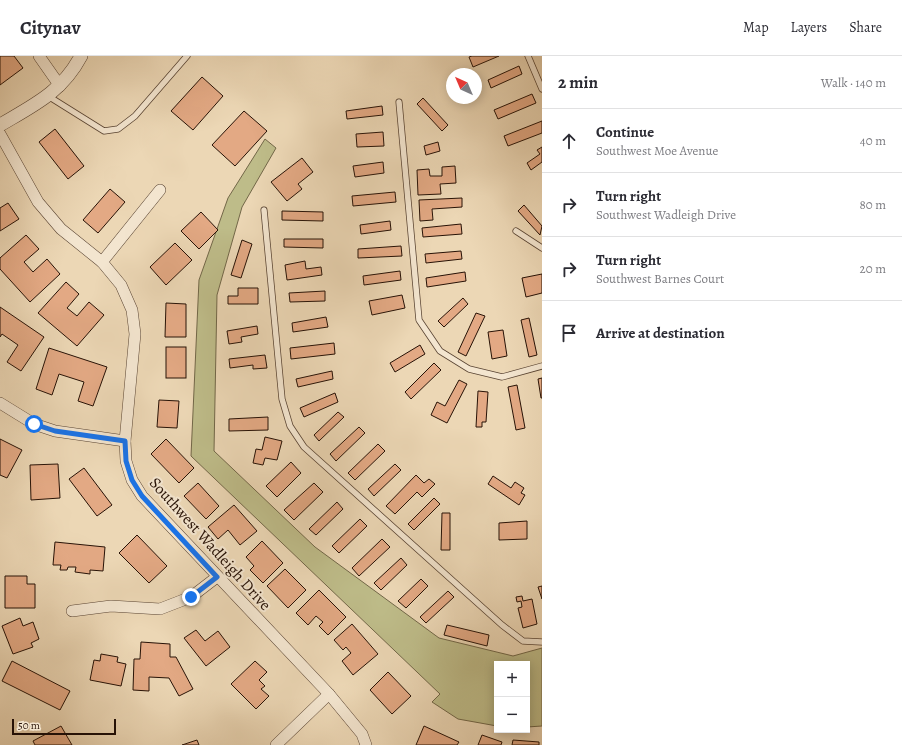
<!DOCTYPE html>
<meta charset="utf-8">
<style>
body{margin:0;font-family:Alegreya,serif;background:#f7f7f7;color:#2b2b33}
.controls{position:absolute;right:12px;bottom:12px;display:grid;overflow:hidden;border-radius:0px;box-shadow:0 2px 10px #0003}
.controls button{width:36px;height:36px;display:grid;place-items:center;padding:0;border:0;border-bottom:1px solid #e1e1e2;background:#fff;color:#2b2b33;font:20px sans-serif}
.compass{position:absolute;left:446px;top:12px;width:36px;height:36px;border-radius:50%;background:#fff;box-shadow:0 2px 10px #0003;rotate:316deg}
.scale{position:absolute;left:12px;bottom:10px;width:104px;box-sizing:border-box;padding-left:4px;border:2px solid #271206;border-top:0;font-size:11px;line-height:14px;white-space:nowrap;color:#271206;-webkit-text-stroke:3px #f3e5cf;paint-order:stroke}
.stop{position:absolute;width:12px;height:12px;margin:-9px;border:3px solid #1a73e8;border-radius:50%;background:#fff}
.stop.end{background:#1a73e8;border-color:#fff;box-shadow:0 1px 4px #0008}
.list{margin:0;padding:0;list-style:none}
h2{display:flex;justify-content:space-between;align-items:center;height:52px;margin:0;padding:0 16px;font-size:17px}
h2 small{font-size:13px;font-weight:400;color:#7c7c81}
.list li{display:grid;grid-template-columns:26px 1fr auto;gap:12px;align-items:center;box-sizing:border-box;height:64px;padding:0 16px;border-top:1px solid #e1e1e2}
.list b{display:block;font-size:15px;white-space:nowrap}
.list p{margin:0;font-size:13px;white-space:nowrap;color:#7c7c81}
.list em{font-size:13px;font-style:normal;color:#7c7c81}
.icon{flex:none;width:22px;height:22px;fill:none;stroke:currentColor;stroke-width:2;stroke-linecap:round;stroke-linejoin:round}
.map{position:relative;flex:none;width:542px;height:689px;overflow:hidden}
header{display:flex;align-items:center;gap:24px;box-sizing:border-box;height:56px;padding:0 20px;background:#fff;border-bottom:1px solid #e1e1e2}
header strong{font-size:19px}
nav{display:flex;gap:22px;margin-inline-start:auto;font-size:14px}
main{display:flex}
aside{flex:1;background:#fff}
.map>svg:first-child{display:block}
.green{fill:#bebc89;stroke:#726748}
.building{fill:#e3a984;stroke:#271206}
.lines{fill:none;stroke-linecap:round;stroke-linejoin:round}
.service-casing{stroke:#584332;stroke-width:7}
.minor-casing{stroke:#584332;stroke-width:12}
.tertiary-casing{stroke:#584332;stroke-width:14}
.service{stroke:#f3e5cf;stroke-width:5.5}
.minor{stroke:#f3e5cf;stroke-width:11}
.tertiary{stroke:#f3e5cf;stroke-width:13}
.route{stroke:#1a73e8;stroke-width:5}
.labels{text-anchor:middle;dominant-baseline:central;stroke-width:4;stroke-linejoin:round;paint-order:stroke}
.street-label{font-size:16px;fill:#271206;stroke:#f3e5cf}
</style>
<header>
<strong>Citynav</strong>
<nav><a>Map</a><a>Layers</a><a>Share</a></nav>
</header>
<main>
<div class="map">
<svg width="542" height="689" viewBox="0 0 542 689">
<rect width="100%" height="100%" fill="#ecd7b5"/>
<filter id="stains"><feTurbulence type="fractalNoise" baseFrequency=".005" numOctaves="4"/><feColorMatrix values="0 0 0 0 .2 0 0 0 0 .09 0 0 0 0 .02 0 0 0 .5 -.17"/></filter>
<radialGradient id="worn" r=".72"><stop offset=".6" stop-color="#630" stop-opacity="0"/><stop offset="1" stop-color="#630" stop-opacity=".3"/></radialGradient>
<polygon class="green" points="265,83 276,92 242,151 217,239 214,395 315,491 439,582 513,600 542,592 542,670 527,671 527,608 497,608 497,670 458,663 432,646 440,638 191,400 199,224 228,142"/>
<g class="building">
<polygon points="0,0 14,0 23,12 0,29"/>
<polygon points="472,0 499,0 473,11 469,1"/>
<polygon points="519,10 522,18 491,32 488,24"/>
<polygon points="202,21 223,40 193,74 171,55"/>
<polygon points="532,38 536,47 498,63 494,54"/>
<polygon points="423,42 448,69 442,75 417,48"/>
<polygon points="382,50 383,59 347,63 346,55"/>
<polygon points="244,55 267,75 235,110 212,89"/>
<polygon points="542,65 542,77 508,90 504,80"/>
<polygon points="55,73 84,110 68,123 39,86"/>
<polygon points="383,76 384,90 357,91 356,78"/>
<polygon points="438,86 440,95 426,99 424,90"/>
<polygon points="542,91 542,106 531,114 527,107 540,98 537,94"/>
<polygon points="302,102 313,116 298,128 302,133 287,145 271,126"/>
<polygon points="383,106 384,117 355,121 353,110"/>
<polygon points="455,110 456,127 440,128 441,138 418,139 417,114 429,113 430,120 442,120 442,111"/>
<polygon points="110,133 125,146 98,177 83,164"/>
<polygon points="395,136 396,146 353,150 352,140"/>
<polygon points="462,142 462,151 432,153 433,164 420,165 419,144"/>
<polygon points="8,147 19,163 0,175 0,152"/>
<polygon points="524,149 542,170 540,179 518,155"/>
<polygon points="282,155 323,156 323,165 282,164"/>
<polygon points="201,156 218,174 199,193 181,175"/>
<polygon points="390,165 391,174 361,178 360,169"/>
<polygon points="461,168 462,178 423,181 422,172"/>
<polygon points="26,179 39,193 24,206 33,216 47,203 60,218 30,246 0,213 0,202"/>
<polygon points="284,183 323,183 323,192 284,191"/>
<polygon points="242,184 252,188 241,222 231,219"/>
<polygon points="175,187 192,204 166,229 150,211"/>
<polygon points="401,190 402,200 358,202 358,193"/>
<polygon points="461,195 462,203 426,207 425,198"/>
<polygon points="305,205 306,213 321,211 322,219 287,224 285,209"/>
<polygon points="400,215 401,224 364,229 363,220"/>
<polygon points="465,216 466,225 427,231 426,222"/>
<polygon points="542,218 542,237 526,241 522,222"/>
<polygon points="66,226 79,238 67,252 77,260 89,246 104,259 77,290 38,257"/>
<polygon points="238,232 258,232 258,248 228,248 228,240 238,240"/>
<polygon points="325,235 325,245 290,246 289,237"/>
<polygon points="402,239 405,252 372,259 369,245"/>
<polygon points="463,242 468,248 444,271 438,265"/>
<polygon points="166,247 186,248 186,281 165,281"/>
<polygon points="0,251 44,281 21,315 7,306 18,289 2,278 0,281"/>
<polygon points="476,257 485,260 466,300 458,296"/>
<polygon points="326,261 328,271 293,276 292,267"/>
<polygon points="529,262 537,299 529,301 521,264"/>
<polygon points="257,270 258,278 241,281 242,286 229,288 227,275"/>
<polygon points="503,274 507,300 492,303 488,276"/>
<polygon points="334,287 335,298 291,303 290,292"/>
<polygon points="420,289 425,298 395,316 390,307"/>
<rect x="166" y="291" width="20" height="31"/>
<polygon points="49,292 107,311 93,350 78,345 84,326 59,318 52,339 36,333"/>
<polygon points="265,299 267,312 253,313 253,309 230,312 229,303"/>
<polygon points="434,307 441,314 411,343 405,336"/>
<polygon points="332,315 333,323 298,331 296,323"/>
<polygon points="542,322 542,342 541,342 538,323"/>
<polygon points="459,324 467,328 447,367 431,359 437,346 445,350"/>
<polygon points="517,329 525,372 516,374 508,331"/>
<polygon points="478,335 488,336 486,366 482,366 482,371 476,371"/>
<polygon points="335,337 338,346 304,361 300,352"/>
<polygon points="159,344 179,345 177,372 157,371"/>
<polygon points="338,356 344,361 319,385 314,379"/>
<polygon points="268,361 268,374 229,375 229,363"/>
<polygon points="359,371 365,377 336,405 330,398"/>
<polygon points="265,381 282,385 277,404 265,402 263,409 253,407 256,393 262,394"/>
<polygon points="0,383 22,394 7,422 0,419"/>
<polygon points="166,383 194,412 179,427 151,398"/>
<polygon points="378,388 385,395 355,424 348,417"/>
<polygon points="291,406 301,417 277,441 266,430"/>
<polygon points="58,408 60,442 31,444 30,409"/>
<polygon points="395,408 401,414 374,440 368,433"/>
<polygon points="84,412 112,449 97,460 69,423"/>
<polygon points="416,419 424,427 429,423 435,428 422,441 417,436 395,458 386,450"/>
<polygon points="493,420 511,432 515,426 524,432 521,437 525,439 519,449 488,428"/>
<polygon points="198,427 219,450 206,463 184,440"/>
<polygon points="314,427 323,436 294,464 284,454"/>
<polygon points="434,442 440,448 414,474 408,468"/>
<polygon points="337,446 343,453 316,479 309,473"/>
<polygon points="234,449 257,475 240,489 228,474 218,483 208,471"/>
<polygon points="442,457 450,457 450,494 441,494"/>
<polygon points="360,463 367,470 339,497 332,490"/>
<polygon points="527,465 527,483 499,484 499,467"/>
<polygon points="137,479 167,510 149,527 119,497"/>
<polygon points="382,483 390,491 359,520 352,512"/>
<polygon points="262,485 283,507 263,527 250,514 254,510 246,501"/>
<polygon points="55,486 105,491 103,515 90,514 90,518 75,516 76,511 68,511 67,514 60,514 61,509 53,509"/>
<polygon points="401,502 407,509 381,534 374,527"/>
<polygon points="285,513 306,534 288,552 267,530"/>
<polygon points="5,520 27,520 27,528 35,528 35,552 5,552"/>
<polygon points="421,523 428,530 406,552 398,545"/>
<polygon points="542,530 542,543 538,531"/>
<polygon points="319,534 346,561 328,579 319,570 323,566 316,560 308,569 296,557"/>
<polygon points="448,535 454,541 426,567 420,561"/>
<polygon points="522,540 523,545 532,543 537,568 523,572 518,552 522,551 521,545 517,546 516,541"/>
<polygon points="20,562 23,570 33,566 39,583 31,587 33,591 13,598 2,570"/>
<polygon points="352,568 378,598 353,619 342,605 351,597 346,591 343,594 334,584"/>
<polygon points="447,569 489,579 487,590 444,579"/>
<polygon points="196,574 205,585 218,575 230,591 206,610 184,582"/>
<polygon points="141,586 170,588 170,601 176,601 193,633 179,640 169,622 149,621 149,635 133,634 134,603 140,603"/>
<polygon points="101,598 118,601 117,606 126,608 121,630 90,624 94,604 100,605"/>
<polygon points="12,605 70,635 60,654 2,625"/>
<polygon points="255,605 267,616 259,624 265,630 261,633 269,640 256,653 231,628"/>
<polygon points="388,616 411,640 392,658 370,634"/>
<polygon points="61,670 72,689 35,689 33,685"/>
<polygon points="424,670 459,686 457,689 416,689"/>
<polygon points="482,679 502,686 501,689 478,689"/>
<polygon points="197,684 199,689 182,689"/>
<polygon points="513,684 539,686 539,689 512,689"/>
</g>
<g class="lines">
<defs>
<g id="service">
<polyline points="528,0 542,33"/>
<polyline points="48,40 104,75 118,73 135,60 187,0"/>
<polyline points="399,46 419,264 440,295 469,313 502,321 542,310"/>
<polyline points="264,154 282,343 290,370 304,391 502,569 523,585 542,586"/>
<polyline points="516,175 542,192"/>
</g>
<g id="minor">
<polyline points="39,0 60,30"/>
<polyline points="0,78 38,146 61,173 102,206 121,229 132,254 135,278 125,385 126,405 132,424 142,440 329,638 362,678 366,689"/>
<polyline points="102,206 160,134"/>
<polyline points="0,347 34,368 55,375 125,385"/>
<polyline points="72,555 111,550 160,553 191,541 217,521"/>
<polyline points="276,689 329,638"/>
</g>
<path id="tertiary" d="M0,69c34,-20 62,-33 81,-69"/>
</defs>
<use href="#service" class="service-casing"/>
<use href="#minor" class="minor-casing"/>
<use href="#tertiary" class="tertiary-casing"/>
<use href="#service" class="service"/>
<use href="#minor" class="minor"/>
<use href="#tertiary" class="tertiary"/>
</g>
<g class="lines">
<polyline class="route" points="34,368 55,375 125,385 126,405 132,424 142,440 217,521 191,541"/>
</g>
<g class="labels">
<g class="street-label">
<text transform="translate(210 488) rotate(48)">Southwest Wadleigh Drive</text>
</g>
</g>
<rect width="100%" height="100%" filter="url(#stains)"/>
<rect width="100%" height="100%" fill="url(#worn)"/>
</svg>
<div class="controls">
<button>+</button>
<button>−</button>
</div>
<svg class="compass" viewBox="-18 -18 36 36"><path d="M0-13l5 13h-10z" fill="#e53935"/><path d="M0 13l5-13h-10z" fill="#7c7c81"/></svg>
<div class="scale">50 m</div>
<div class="stop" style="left:34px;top:368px"></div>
<div class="stop end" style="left:191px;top:541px"></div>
</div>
<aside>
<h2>2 min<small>Walk · 140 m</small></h2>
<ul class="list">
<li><svg class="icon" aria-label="ahead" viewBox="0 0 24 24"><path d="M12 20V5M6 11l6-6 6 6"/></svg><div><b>Continue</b><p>Southwest Moe Avenue</p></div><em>40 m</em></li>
<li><svg class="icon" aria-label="right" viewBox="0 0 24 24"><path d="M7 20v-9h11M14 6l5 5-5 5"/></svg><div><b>Turn right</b><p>Southwest Wadleigh Drive</p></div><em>80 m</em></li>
<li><svg class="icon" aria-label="right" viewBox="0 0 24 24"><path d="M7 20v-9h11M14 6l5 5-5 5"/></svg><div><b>Turn right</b><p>Southwest Barnes Court</p></div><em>20 m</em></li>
<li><svg class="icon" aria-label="arrive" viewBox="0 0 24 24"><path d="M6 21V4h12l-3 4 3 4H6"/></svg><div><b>Arrive at destination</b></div></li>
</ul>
</aside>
</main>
